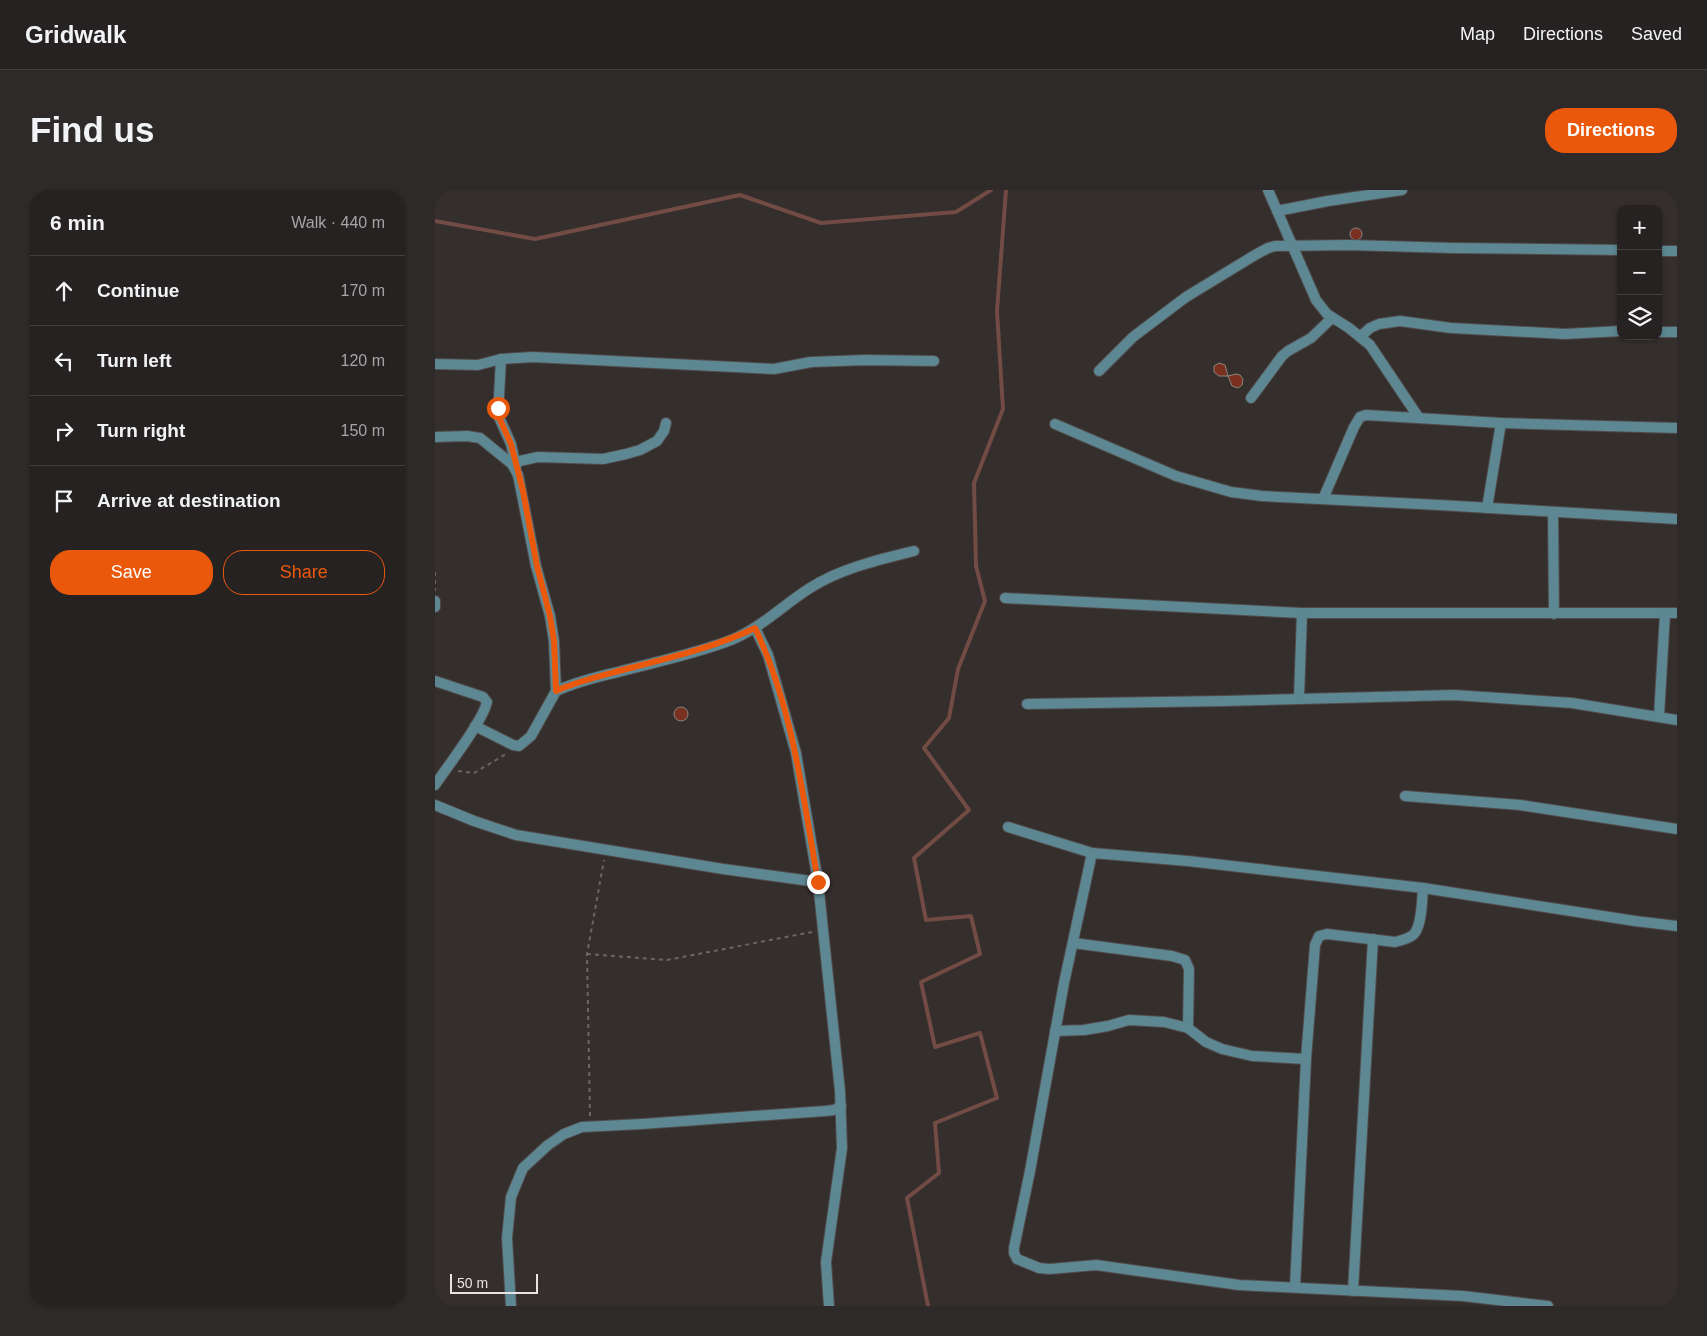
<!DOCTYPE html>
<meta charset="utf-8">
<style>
body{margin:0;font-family:Arial,sans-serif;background:#2f2a2a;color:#f1f3f6}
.controls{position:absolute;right:15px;top:15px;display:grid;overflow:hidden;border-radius:10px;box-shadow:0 1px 4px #0004}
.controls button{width:45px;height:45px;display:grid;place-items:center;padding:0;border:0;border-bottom:1px solid #433f40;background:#272222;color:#f1f3f6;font:25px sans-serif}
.scale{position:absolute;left:15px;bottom:12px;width:88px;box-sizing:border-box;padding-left:5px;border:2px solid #e6e3e2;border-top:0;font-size:14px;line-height:18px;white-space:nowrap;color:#e6e3e2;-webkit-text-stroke:4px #342e2d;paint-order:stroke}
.stop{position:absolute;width:15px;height:15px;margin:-11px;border:4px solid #ea580c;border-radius:50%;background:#fff}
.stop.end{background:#ea580c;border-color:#fff;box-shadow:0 1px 5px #0008}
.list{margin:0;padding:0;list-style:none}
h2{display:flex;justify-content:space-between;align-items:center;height:65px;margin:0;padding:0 20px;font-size:21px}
h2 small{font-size:16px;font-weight:400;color:#a4a4a5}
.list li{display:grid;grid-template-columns:32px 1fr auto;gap:15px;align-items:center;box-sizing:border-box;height:70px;padding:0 20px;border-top:1px solid #433f40}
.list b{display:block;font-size:19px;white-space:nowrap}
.list em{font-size:16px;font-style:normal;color:#a4a4a5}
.actions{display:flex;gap:10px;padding:15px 20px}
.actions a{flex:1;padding:11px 0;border:1px solid #ea580c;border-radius:20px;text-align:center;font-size:18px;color:#ea580c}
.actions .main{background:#ea580c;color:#fff}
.icon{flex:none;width:28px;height:28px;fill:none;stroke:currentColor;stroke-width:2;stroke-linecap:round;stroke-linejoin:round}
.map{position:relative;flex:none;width:1242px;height:1116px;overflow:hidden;border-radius:20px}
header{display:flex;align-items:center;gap:30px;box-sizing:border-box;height:70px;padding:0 25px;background:#272222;border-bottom:1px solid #433f40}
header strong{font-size:24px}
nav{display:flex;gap:28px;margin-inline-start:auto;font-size:18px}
.intro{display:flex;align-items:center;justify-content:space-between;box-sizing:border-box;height:120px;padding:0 30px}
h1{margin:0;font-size:35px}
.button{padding:12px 22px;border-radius:20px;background:#ea580c;color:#fff;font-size:18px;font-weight:700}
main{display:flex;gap:30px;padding:0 30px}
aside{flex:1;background:#272222;border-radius:20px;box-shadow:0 1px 4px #0004}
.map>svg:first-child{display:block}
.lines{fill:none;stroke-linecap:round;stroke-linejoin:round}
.stream{stroke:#724b44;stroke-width:4}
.building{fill:#7a301e;stroke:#8b8583}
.minor-casing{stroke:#504b4a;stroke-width:12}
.path{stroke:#6b6665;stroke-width:2;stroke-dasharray:4 4;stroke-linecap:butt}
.minor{stroke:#5d8792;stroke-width:10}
.route{stroke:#ea580c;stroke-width:6}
</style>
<header>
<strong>Gridwalk</strong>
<nav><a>Map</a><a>Directions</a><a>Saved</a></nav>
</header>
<div class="intro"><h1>Find us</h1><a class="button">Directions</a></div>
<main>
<aside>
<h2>6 min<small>Walk · 440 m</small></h2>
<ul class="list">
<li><svg class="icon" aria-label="ahead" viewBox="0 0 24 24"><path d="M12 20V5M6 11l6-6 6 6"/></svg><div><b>Continue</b></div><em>170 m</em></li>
<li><svg class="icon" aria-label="left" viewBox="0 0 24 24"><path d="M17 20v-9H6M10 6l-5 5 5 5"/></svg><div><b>Turn left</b></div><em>120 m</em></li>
<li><svg class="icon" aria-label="right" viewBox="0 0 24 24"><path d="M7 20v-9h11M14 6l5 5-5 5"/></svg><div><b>Turn right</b></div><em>150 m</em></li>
<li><svg class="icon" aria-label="arrive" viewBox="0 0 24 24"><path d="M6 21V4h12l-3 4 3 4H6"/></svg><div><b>Arrive at destination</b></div></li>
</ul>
<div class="actions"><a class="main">Save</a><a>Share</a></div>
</aside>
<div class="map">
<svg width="1242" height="1116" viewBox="0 0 1242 1116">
<rect width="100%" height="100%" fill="#342e2d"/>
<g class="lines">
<g class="stream">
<polyline points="0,31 100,49 305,5 386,33 521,22 556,0"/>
<polyline points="493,1116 472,1008 504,983 500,933 562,908 545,843 500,857 486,792 545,764 536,726 491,730 479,668 534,620 489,558 514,528 523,479 550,411 541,376 539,293 568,219 562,121 571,0"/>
</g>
</g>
<g class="building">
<circle cx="921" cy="44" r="6"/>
<polygon points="784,173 790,175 793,186 784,186 779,182 779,176"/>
<polygon points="801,184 805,185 808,189 807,195 803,198 797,196 793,186"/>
<circle cx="246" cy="524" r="7"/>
</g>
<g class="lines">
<defs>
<g id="minor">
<polyline points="833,0 881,110 892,124 914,138 935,155 984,228"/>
<polyline points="842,21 893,11 967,0"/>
<polyline points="1223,61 1242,61"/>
<polyline points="1223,142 1242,142"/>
<polyline points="925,147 935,138 944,134 965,131 1016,138 1130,144 1186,141"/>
<polyline points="66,169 63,225 76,254 81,277"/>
<polyline points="0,174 43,175 66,169 98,167 339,179 376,172 431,170 499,171"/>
<polyline points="664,181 698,147 751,107 820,65 833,58 840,56 914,55 1018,58 1186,60"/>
<polyline points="816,208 847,166 853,161 876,148 897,128"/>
<polyline points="620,234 741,286 796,302 827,306 1004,315 1242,329"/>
<polyline points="0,247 32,246 45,248 77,274 83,285 101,376 115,426 119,451 121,501 96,546 84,556 78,555 40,536"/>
<polyline points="80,272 103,267 168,269 191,264 205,260 222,251 229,241 231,233"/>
<polyline points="888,309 919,237 925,227 931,225 1066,233 1242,238"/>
<polyline points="1052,318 1066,233"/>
<polyline points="1118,322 1119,424"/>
<polyline points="570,408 867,423 1242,423"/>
<polyline points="0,417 0,411"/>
<polyline points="320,438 333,465 361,563 383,692 405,901 407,958 391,1072 394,1116"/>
<path d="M0,491l48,16 4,5c-4,19 -40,65 -52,83"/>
<path d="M121,501c20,-9 40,-14 62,-19 37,-10 77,-18 113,-32 30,-12 52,-35 79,-52 32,-20 68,-28 104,-37"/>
<polyline points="864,508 867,423"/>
<polyline points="592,514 789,511 1019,505 1137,513 1242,530"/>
<polyline points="1224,526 1230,424"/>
<polyline points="970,606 1085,615 1242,639"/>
<polyline points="0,615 39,631 81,645 288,679 383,692"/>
<polyline points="573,637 657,663 753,671 988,698 1200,731 1242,736"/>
<polyline points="657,663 629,793 595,981 579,1058 579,1063 582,1069 604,1078 615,1079 661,1075 804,1095 1028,1106 1113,1116"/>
<polyline points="638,753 737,766 750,770 754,779 753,838"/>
<polyline points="620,841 649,840 673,836 694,830 729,832 753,838 771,852 787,859 817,866 871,869"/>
<path d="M860,1097l11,-228 9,-114 4,-9 8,-2 68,8c7,-2 14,-3 19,-8 8,-9 8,-34 9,-46"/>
<polyline points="918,1101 938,749"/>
<polyline points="76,1116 72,1048 76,1007 88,978 113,955 129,944 147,937 207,934 390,921 399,920 406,916"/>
</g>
</defs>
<use href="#minor" class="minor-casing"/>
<g class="path">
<polyline points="0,382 0,401"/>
<polyline points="23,581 39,583 71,564"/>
<polyline points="152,764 232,770 377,742"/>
<polyline points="155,926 152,764 169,670"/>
</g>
<use href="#minor" class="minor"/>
</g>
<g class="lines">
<path class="route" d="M63,218v7l13,29 12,47 14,75 13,50 4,25 2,50c24,-11 49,-16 74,-23 43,-11 85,-21 125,-40 38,79 48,169 63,254"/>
</g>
</svg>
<div class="controls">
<button>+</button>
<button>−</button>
<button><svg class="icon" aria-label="layers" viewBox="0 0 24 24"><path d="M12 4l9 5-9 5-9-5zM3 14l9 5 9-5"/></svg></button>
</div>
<div class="scale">50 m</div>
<div class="stop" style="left:63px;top:218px"></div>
<div class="stop end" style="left:383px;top:692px"></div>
</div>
</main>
